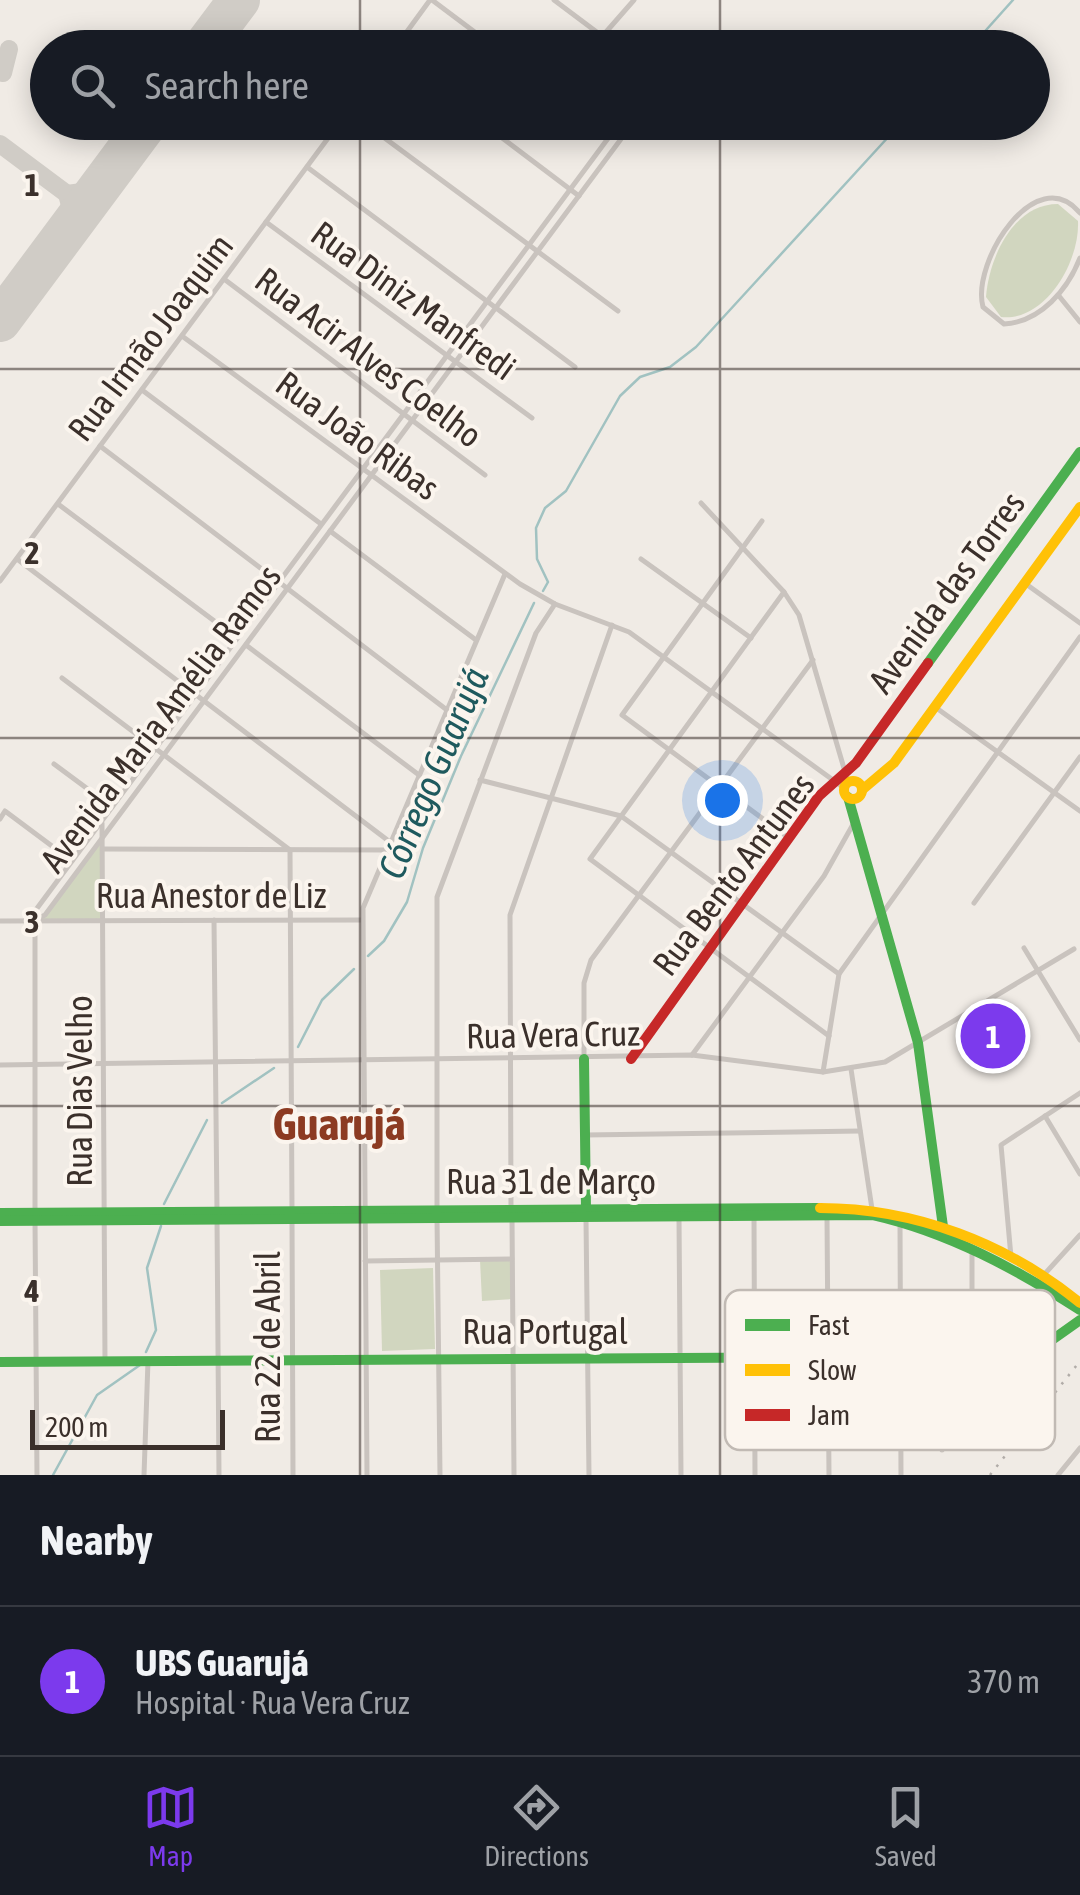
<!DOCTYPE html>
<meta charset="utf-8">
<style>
body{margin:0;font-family:"Asap Condensed",sans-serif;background:#20242c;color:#f1f3f6}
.scale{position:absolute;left:30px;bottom:25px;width:195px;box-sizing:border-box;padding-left:10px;border:5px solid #3b302b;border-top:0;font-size:28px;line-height:35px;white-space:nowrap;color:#3b302b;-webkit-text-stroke:8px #fbf5ee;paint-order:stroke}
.you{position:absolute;left:722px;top:800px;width:35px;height:35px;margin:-25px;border:8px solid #fff;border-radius:50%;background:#1a73e8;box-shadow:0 0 0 15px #1a73e833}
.badge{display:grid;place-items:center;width:65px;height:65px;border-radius:50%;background:#7c3aed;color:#fff;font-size:32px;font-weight:700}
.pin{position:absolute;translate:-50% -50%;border:5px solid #fff;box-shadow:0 2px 10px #0006}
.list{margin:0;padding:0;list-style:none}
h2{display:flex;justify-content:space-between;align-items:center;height:130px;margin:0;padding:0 40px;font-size:42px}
h2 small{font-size:32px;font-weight:400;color:#9ea1a6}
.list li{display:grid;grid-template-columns:65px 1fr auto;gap:30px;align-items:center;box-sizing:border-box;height:150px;padding:0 40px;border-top:2px solid #363941}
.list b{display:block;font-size:38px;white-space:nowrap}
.list p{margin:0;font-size:32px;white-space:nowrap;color:#9ea1a6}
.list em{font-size:32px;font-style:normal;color:#9ea1a6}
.icon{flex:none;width:55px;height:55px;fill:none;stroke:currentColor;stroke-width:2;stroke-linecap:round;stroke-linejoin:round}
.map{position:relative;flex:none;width:1080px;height:1475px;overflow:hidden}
.search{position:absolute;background:#171b24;box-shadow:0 5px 25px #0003;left:30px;right:30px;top:30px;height:110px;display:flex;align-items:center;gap:25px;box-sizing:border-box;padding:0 35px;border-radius:55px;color:#9ea1a6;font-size:38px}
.sheet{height:280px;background:#171b24}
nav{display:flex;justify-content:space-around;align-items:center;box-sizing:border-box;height:140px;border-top:2px solid #363941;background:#171b24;font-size:28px;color:#9ea1a6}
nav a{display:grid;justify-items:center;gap:5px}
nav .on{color:#7c3aed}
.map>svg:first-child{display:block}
.green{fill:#d1d6bf}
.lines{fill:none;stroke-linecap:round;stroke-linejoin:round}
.stream{stroke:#a1c2c1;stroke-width:2.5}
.taxiway{stroke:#d0ccc6;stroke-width:18}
.runway{stroke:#d0ccc6;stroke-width:42}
.street{stroke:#c9c3be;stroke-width:5}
.fast{stroke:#4caf50;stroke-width:10}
.slow{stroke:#ffc107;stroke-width:10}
.jam{stroke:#c62828;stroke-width:10}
.rail{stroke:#b1aca8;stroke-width:2.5;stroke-dasharray:2.5 8;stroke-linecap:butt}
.grid{fill:none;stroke:#3b302b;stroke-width:2.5;stroke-opacity:0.55}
.labels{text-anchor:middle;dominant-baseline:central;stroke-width:8;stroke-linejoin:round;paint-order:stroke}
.street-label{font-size:35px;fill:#3b302b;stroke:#fbf5ee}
.water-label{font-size:38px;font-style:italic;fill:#1f5a5e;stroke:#fbf5ee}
.district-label{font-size:45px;font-weight:bold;fill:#8c3b22;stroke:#fbf5ee}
.key{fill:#fbf5ee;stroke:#c1bab4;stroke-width:2.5}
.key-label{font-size:28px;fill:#3b302b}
.grid-label{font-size:32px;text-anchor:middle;font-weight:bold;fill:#3b302b;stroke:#fbf5ee;stroke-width:8;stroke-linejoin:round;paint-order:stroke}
</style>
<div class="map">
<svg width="1080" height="1475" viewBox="0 0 1080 1475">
<rect width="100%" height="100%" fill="#f0ebe5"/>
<g class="green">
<path d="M1058,204l20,17c2,41 -33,101 -77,96l-15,-20c3,-39 27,-93 72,-93z"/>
<polygon points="102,838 103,921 33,921 45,915"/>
<polygon points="512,1259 512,1299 482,1301 480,1260"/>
<polygon points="433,1268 435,1349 382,1351 380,1270"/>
</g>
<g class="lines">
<g class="stream">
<polyline points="970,48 1013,0"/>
<polyline points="543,591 548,582 537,559 536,528 545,508 566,491 620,396 640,377 670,367 696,347 902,122"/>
<polyline points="368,956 384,941 407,902 423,848 461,756 534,603"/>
<polyline points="298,1047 322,1000 354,969"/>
<polyline points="222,1103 274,1068"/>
<polyline points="164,1204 207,1120"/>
<polyline points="146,1352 156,1330 147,1268 161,1226"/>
<polyline points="53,1475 97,1395 140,1365"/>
</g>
<g class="taxiway">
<polyline points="3,73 9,49"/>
<polyline points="0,144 67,194 74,221"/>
<polyline points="67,194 97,190"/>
</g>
<g class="runway">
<polyline points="203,48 239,0"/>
<polyline points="0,321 148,122"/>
</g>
<g class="street">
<polyline points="432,0 496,48"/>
<polyline points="554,0 602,36"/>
<polyline points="395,48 430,0"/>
<polyline points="592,48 634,0"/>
<polyline points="363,122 618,311"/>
<polyline points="481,122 579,196"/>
<polyline points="307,167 575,367"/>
<path d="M1080,213c-44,-53 -109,49 -97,94l21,17c37,-2 64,-35 76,-66"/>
<polyline points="266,222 532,418"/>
<polyline points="224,279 485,475"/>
<polyline points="1059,296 1080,322"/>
<polyline points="182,336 520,584 555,604 629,632 844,788"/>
<polyline points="142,390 321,524"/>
<polyline points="100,446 447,710"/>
<polyline points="701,503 784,592 799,615 848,782"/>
<polyline points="58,504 237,638"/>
<polyline points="762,521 622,715 789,838"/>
<polyline points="330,531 476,640"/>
<polyline points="17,559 390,842"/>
<polyline points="641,559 751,638"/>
<polyline points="0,581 340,122"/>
<polyline points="1026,584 1080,623"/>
<polyline points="784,592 590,859 829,1036"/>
<polyline points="246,645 419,775"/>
<polyline points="62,678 290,850 292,1211"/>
<polyline points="935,707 1080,811"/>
<polyline points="54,764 112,807"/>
<polyline points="480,780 621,816 839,974"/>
<polyline points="0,819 5,811 72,861"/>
<polyline points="102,823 105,1362"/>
<polyline points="103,849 387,850"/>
<polyline points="974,903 1080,757"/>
<polyline points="214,920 217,1211"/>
<polyline points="0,921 362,920"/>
<polyline points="33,921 45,915 621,139 598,122"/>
<polyline points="1024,948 1080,1040"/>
<polyline points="692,1055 824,876 856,819"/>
<polyline points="584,1058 584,983 591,960 813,660"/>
<polyline points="0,1065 692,1055 823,1072 885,1062 1074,949"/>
<polyline points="851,1069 872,1209"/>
<polyline points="823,1072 839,974 1080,637"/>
<polyline points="1045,1116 1080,1174"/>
<polyline points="585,1135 860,1131"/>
<polyline points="511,1209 510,915 612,625"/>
<polyline points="437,1210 437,897 536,633 555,604"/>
<polyline points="35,1213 35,911 612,133"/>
<polyline points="437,1217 440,1475"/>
<polyline points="754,1217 755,1475"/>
<polyline points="827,1217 829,1475"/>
<polyline points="292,1218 293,1475"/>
<polyline points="512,1218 514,1475"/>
<polyline points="679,1218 681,1475"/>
<polyline points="217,1219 219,1475"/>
<polyline points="586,1219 589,1475"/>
<polyline points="35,1220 37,1475"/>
<polyline points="900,1221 901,1475"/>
<polyline points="972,1249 972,1356"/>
<polyline points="1011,1257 1001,1145 1080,1093"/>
<polyline points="365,1261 512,1259"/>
<polyline points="1041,1278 1080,1235"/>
<polyline points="942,1450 942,1356"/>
<polyline points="144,1475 148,1361"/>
<polyline points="367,1475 363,908 505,574"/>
<polyline points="1058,1475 1080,1448"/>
</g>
<g class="fast">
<polyline points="928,663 1080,452"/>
<polyline points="848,797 918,1043 944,1234"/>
<polyline points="584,1059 586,1210"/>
<polyline points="0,1213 820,1208"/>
<path d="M0,1221l873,-6c75,17 143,54 207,95"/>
<polyline points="0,1362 1013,1356 1035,1352 1080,1320"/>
</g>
<g class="slow">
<circle cx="853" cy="790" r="9"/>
<polyline points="862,790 894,763 1080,507"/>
<path d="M820,1208c94,0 187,35 260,95"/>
</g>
<polyline class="jam" points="631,1059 819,796 856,763 928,663"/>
<polyline class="rail" points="990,1475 1080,1361"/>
</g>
<path class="grid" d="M360,0v48M720,0v48M360,122v1353M720,122v1353M0,369h1080M0,738h1080M0,1106h1080"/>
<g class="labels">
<g class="street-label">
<text transform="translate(414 300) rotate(36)">Rua Diniz Manfredi</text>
<text transform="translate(150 337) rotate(-53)">Rua Irmão Joaquim</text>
<text transform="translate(369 357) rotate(37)">Rua Acir Alves Coelho</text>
<text transform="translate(358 435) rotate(36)">Rua João Ribas</text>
<text transform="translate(946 592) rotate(-54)">Avenida das Torres</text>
<text transform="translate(160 718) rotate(-53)">Avenida Maria Amélia Ramos</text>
<text transform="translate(733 874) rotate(-53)">Rua Bento Antunes</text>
<text x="211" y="895">Rua Anestor de Liz</text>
<text transform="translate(553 1034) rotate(-1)">Rua Vera Cruz</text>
<text transform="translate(79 1091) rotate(-90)">Rua Dias Velho</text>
<text x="551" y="1181">Rua 31 de Março</text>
<text x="545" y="1331">Rua Portugal</text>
<text transform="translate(267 1347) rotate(-90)">Rua 22 de Abril</text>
</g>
<g class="water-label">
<text transform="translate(433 773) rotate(-67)">Córrego Guarujá</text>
</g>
<g class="district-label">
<text x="339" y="1124">Guarujá</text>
</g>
</g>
<rect x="725" y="1290" width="330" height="160" rx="15" class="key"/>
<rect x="745" y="1319" width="45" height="12" fill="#4caf50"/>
<rect x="745" y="1364" width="45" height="12" fill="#ffc107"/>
<rect x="745" y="1409" width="45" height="12" fill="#c62828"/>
<g class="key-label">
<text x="808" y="1335">Fast</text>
<text x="808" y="1380">Slow</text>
<text x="808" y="1425">Jam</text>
</g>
<g class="grid-label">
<text x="32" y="196">1</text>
<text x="32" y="564">2</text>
<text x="32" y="933">3</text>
<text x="32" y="1302">4</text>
</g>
</svg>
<div class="scale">200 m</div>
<div class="you"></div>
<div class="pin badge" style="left:993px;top:1036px">1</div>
<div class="search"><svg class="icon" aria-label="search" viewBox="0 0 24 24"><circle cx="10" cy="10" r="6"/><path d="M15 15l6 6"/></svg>Search here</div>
</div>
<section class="sheet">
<h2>Nearby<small></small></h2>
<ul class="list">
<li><span class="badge">1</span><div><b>UBS Guarujá</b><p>Hospital · Rua Vera Cruz</p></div><em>370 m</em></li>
</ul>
</section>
<nav>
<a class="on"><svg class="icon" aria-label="map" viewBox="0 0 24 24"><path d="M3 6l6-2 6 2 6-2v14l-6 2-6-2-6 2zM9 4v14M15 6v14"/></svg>Map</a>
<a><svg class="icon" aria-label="directions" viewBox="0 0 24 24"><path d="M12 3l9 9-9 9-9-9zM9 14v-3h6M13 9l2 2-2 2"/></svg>Directions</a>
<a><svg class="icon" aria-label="saved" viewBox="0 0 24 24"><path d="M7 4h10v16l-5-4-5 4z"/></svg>Saved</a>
</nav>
